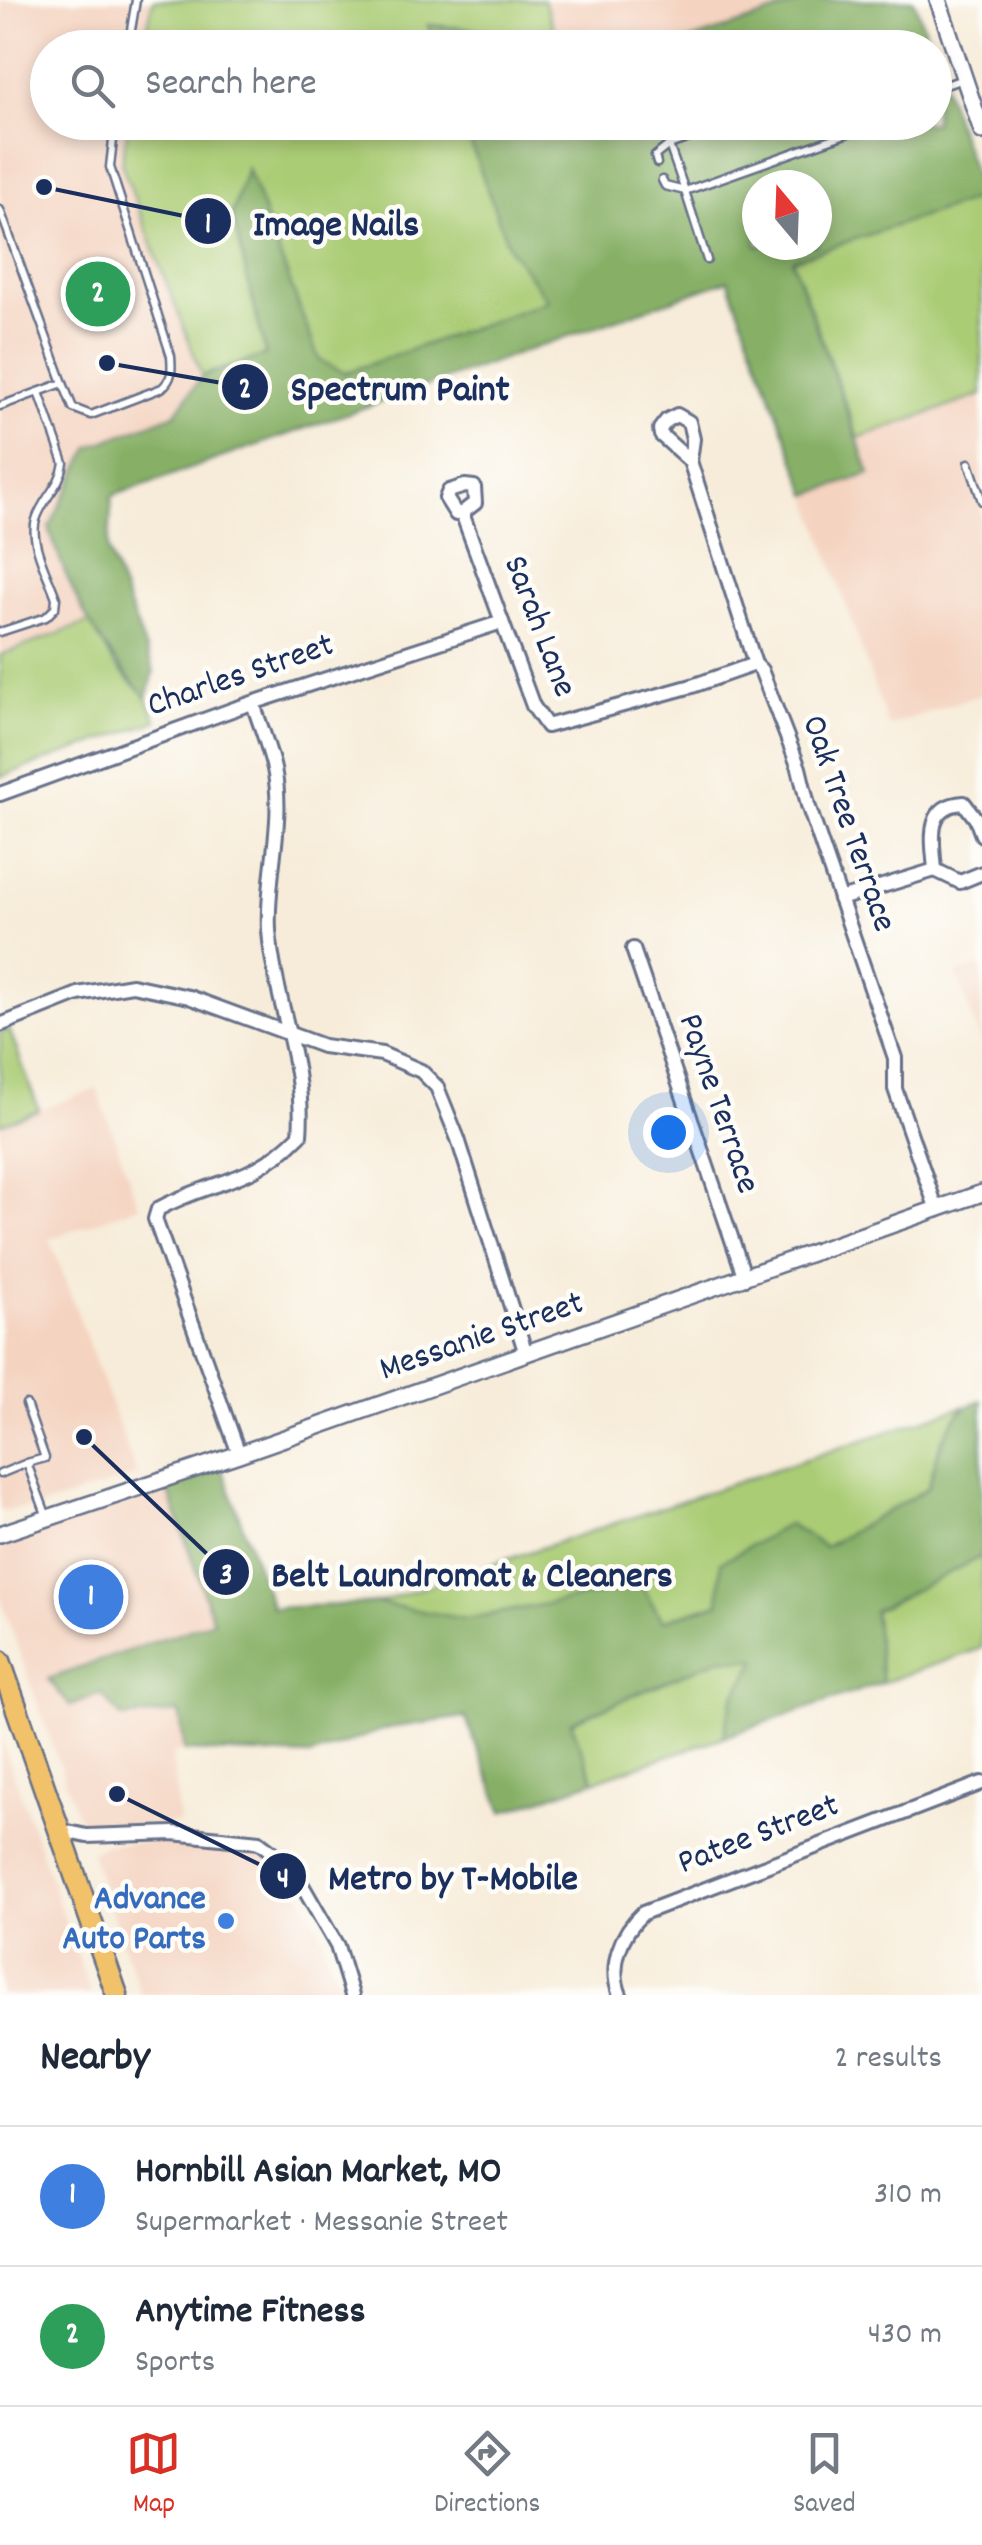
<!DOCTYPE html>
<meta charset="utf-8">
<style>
body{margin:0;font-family:Dekko,sans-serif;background:#f6f6f7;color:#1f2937}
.compass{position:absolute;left:742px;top:170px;width:90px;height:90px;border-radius:50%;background:#fff;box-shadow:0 5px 15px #0003;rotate:341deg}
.you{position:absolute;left:668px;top:1132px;width:35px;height:35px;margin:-25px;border:8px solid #fff;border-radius:50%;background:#1a73e8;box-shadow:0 0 0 15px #1a73e833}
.badge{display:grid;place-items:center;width:65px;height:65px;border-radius:50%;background:#d93025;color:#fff;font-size:32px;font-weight:700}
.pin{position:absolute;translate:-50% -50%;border:5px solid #fff;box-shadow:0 2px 10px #0006}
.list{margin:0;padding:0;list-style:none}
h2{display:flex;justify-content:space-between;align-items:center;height:130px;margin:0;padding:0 40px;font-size:42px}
h2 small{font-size:32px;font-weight:400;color:#747a83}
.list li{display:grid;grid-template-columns:65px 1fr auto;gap:30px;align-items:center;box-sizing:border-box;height:140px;padding:0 40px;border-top:2px solid #e0e1e3}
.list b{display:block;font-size:38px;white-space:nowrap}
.list p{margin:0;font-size:32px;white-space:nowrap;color:#747a83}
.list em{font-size:32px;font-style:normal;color:#747a83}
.icon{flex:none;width:55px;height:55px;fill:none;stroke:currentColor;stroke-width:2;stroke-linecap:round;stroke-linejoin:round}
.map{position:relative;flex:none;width:982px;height:1995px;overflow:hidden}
.search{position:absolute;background:#fff;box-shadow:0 5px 15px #0003;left:30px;right:30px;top:30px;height:110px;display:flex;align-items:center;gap:25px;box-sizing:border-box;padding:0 35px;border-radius:55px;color:#747a83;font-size:38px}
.sheet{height:410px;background:#fff}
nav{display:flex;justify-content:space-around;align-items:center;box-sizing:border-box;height:140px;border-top:2px solid #e0e1e3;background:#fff;font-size:28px;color:#747a83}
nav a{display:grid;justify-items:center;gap:5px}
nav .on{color:#d93025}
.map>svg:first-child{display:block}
.built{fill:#f4d3c0}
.green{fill:#aacc74;stroke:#627e69;stroke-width:2.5}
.forest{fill:#87b066;stroke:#517062;stroke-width:2.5;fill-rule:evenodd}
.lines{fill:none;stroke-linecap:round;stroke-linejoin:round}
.service-casing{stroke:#687189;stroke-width:11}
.minor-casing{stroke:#687189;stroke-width:18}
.tertiary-casing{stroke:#687189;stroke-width:20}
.primary-casing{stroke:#687189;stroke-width:25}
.service{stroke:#fff;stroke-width:6}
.minor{stroke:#fff;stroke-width:12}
.tertiary{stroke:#fff;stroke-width:15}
.primary{stroke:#f2c26a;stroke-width:20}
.shop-dot{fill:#3f7fe0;stroke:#fdfcf7;stroke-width:4}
.labels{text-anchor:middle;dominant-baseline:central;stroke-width:9;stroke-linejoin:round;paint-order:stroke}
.street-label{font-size:35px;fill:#1b2f5e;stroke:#fdfcf7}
.shop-label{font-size:35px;font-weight:bold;fill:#366cbe;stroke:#fdfcf7;text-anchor:end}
.leader{fill:none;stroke:#1b2f5e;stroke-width:4}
.callout-dot{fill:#1b2f5e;stroke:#fdfcf7;stroke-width:4}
.mark-label{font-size:30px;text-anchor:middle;font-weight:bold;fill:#fff}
.callout-label{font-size:38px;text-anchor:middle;font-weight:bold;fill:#1b2f5e;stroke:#fdfcf7;stroke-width:9;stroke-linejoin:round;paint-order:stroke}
</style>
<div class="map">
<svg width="982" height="1995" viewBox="0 0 982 1995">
<rect width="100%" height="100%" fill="#fdfcf7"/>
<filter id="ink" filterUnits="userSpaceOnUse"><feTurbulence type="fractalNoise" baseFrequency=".01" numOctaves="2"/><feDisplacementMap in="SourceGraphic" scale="20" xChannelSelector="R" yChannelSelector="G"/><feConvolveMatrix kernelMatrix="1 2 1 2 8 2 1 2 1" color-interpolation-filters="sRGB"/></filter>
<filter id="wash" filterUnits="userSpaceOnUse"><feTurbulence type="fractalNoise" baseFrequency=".0048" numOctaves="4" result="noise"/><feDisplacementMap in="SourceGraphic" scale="40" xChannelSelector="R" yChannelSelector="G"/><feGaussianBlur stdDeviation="2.25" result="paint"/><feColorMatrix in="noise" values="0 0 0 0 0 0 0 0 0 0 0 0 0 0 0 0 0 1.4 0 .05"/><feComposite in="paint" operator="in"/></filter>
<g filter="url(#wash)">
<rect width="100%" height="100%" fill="#f7ecd9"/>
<g class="built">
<polygon points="0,0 153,0 143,47 48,48 48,122 129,123 121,163 202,376 175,414 90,448 49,527 67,584 90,622 0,655"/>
<polygon points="544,0 810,0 672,48 560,47"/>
<polygon points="982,395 982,694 888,726 808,495 870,474 858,438"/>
<polygon points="982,965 982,1044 956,974"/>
<polygon points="97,1089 139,1206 50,1239 137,1475 39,1507 0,1511 0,1124"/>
<polygon points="167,1486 213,1621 49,1679 101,1694 123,1718 180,1712 185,1751 172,1754 179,1823 89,1827 82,1823 77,1815 0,1597 0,1543"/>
<polygon points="0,1735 91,1995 0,1995"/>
<polygon points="173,1841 258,1848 275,1859 289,1873 315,1921 344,1995 141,1995 91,1853 104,1844"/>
</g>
<g class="green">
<polygon points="153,0 544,0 560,47 505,47 488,30 428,26 436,47 143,48"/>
<polygon points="129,123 463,123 509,248 549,301 345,373 319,360 247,169 232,214 266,355 202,376 121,163"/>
<polygon points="982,197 982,395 858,438 792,259"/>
<polygon points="90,622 115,665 147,698 157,721 0,777 0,655"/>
<polygon points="9,1029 39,1110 0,1124 0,1033"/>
<polygon points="964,1406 941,1441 928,1488 825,1547 789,1524 722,1562 719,1603 663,1621 641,1586 466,1620 377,1603"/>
<polygon points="982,1556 982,1648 882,1683 874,1611"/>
<polygon points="721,1658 758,1659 733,1698 723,1737 594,1781 571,1722"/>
</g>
<g class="forest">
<polygon points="810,0 914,0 931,47 672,47"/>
<polygon points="428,25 488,30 505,47 436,47"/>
<path d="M935,59l47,138 -190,63 78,214 -62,21 -80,-215 -616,216 -4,55 46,120 -7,27c-50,-53 -76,-101 -98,-170l41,-81 85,-33 27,-38 64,-21 -34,-141 15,-46 72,192 26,13 203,-72 -39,-53 -46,-125 471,-1zM757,185h60v60h-60z"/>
<path d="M982,1400v156l-108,55 8,72 -159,54 10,-39 24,-38 -36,-2 -150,64 23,59 -91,31 -38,-95 -77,11 -78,28 -125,-5 -6,-39 -57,6 -21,-24 -31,12 -22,-27 165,-58 -46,-135 55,-18 50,140 105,-5 89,16 176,-33 21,35 56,-18 2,-41 68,-38 36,23 103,-59c10,-34 17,-76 54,-88z"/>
</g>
</g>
<g filter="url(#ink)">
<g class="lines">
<defs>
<g id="service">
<polyline points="128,48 136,0"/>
<polyline points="934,89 963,79"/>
<polyline points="661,122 685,191 854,131 861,122"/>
<polyline points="657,163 655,156 669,145 735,122"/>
<polyline points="662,180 665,186 685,191 707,260"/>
<polyline points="0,210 63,383 0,406"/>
<path d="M63,383l10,25 18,7 71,-27c11,-10 10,-18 9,-32l-61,-189 5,-45"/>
<polyline points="969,463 982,501"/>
<path d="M0,632l46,-15 9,-9 1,-10c-7,-21 -27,-56 -20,-78 6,-21 25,-34 28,-57l-25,-71"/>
<polyline points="26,1404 45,1458 27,1463"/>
<polyline points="0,1474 27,1463 47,1517"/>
</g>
<g id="minor">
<polygon points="677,415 689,422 693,439 690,461 661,435 660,429 667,420"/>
<polyline points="690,461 755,664 761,670 799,768 808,805 895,1058 895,1089 937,1210"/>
<polygon points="465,486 474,487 475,503 462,513 456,514 446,498 449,491"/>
<polyline points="462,513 533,706 547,726 692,686 755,664"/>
<polyline points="0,794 237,708 502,622"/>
<path d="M982,835l-6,-16 -12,-16c-40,2 -31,39 -29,67l25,12 22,-9"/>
<polyline points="840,899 935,870"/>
<polyline points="633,949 745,1278"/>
<polyline points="0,1025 78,994 132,985 189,997 323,1046 382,1054 421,1071 437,1087 458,1139 526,1354"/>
<path d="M239,1454l-84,-235 3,-10c55,-30 93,-24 142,-74 6,-71 -26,-135 -31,-205 -3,-53 16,-109 5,-161 -5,-22 -14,-44 -21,-66"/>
<polyline points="59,1830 87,1836 173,1833 259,1842 291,1866 337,1946 352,1995"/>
<path d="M620,1995c-12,-29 1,-62 23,-82l339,-130"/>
</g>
<g id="tertiary">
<polyline points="938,0 982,131"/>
<polyline points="0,1534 239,1454 982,1193"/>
</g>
<polyline id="primary" points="0,1661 117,1995"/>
</defs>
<use href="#service" class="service-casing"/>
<use href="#minor" class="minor-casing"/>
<use href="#tertiary" class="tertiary-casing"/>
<use href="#primary" class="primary-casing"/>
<use href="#service" class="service"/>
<use href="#minor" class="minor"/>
<use href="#tertiary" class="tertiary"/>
<use href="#primary" class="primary"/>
</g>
</g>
<circle class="shop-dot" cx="226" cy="1921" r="10"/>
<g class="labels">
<g class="street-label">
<text transform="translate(538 627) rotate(69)">Sarah Lane</text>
<text transform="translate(241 677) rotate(-19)">Charles Street</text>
<text transform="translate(847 824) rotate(71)">Oak Tree Terrace</text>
<text transform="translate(717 1104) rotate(71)">Payne Terrace</text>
<text transform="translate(482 1338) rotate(-19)">Messanie Street</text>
<text transform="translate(759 1836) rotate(-21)">Patee Street</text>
</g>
<g class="shop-label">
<text x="206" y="1901">Advance<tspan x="206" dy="40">Auto Parts</tspan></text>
</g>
</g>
<path class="leader" d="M44 187L208 221M107 363L245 387M84 1437L226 1572M117 1794L283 1876"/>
<g class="callout-dot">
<circle cx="44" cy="187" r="10"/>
<circle cx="107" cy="363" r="10"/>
<circle cx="84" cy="1437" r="10"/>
<circle cx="117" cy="1794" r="10"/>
<circle cx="208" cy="221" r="25"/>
<circle cx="245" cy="387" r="25"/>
<circle cx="226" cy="1572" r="25"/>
<circle cx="283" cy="1876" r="25"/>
</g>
<g class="mark-label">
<text x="208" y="232">1</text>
<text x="245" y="397">2</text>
<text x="226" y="1583">3</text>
<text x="283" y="1887">4</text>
</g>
<g class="callout-label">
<text x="336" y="235">Image Nails</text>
<text x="400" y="400">Spectrum Paint</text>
<text x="472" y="1586">Belt Laundromat &amp; Cleaners</text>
<text x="453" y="1889">Metro by T-Mobile</text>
</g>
</svg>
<svg class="compass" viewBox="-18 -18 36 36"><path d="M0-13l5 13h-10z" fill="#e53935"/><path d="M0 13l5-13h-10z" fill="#747a83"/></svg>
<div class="you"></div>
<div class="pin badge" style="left:91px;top:1597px;background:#3f7fe0">1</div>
<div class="pin badge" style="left:98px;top:294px;background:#2e9e5b">2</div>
<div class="search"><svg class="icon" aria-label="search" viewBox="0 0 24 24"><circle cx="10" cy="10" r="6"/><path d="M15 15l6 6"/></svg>Search here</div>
</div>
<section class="sheet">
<h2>Nearby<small>2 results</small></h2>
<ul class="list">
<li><span class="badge" style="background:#3f7fe0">1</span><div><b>Hornbill Asian Market, MO</b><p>Supermarket · Messanie Street</p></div><em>310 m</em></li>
<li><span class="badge" style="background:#2e9e5b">2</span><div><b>Anytime Fitness</b><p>Sports</p></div><em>430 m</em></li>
</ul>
</section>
<nav>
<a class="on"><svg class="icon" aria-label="map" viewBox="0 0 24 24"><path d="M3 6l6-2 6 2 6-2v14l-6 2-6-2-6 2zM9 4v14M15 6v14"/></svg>Map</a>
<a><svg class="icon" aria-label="directions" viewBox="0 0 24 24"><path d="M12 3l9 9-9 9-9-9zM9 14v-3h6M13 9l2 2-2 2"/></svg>Directions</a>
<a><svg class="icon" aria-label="saved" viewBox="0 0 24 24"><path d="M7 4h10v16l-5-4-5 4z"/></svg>Saved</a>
</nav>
